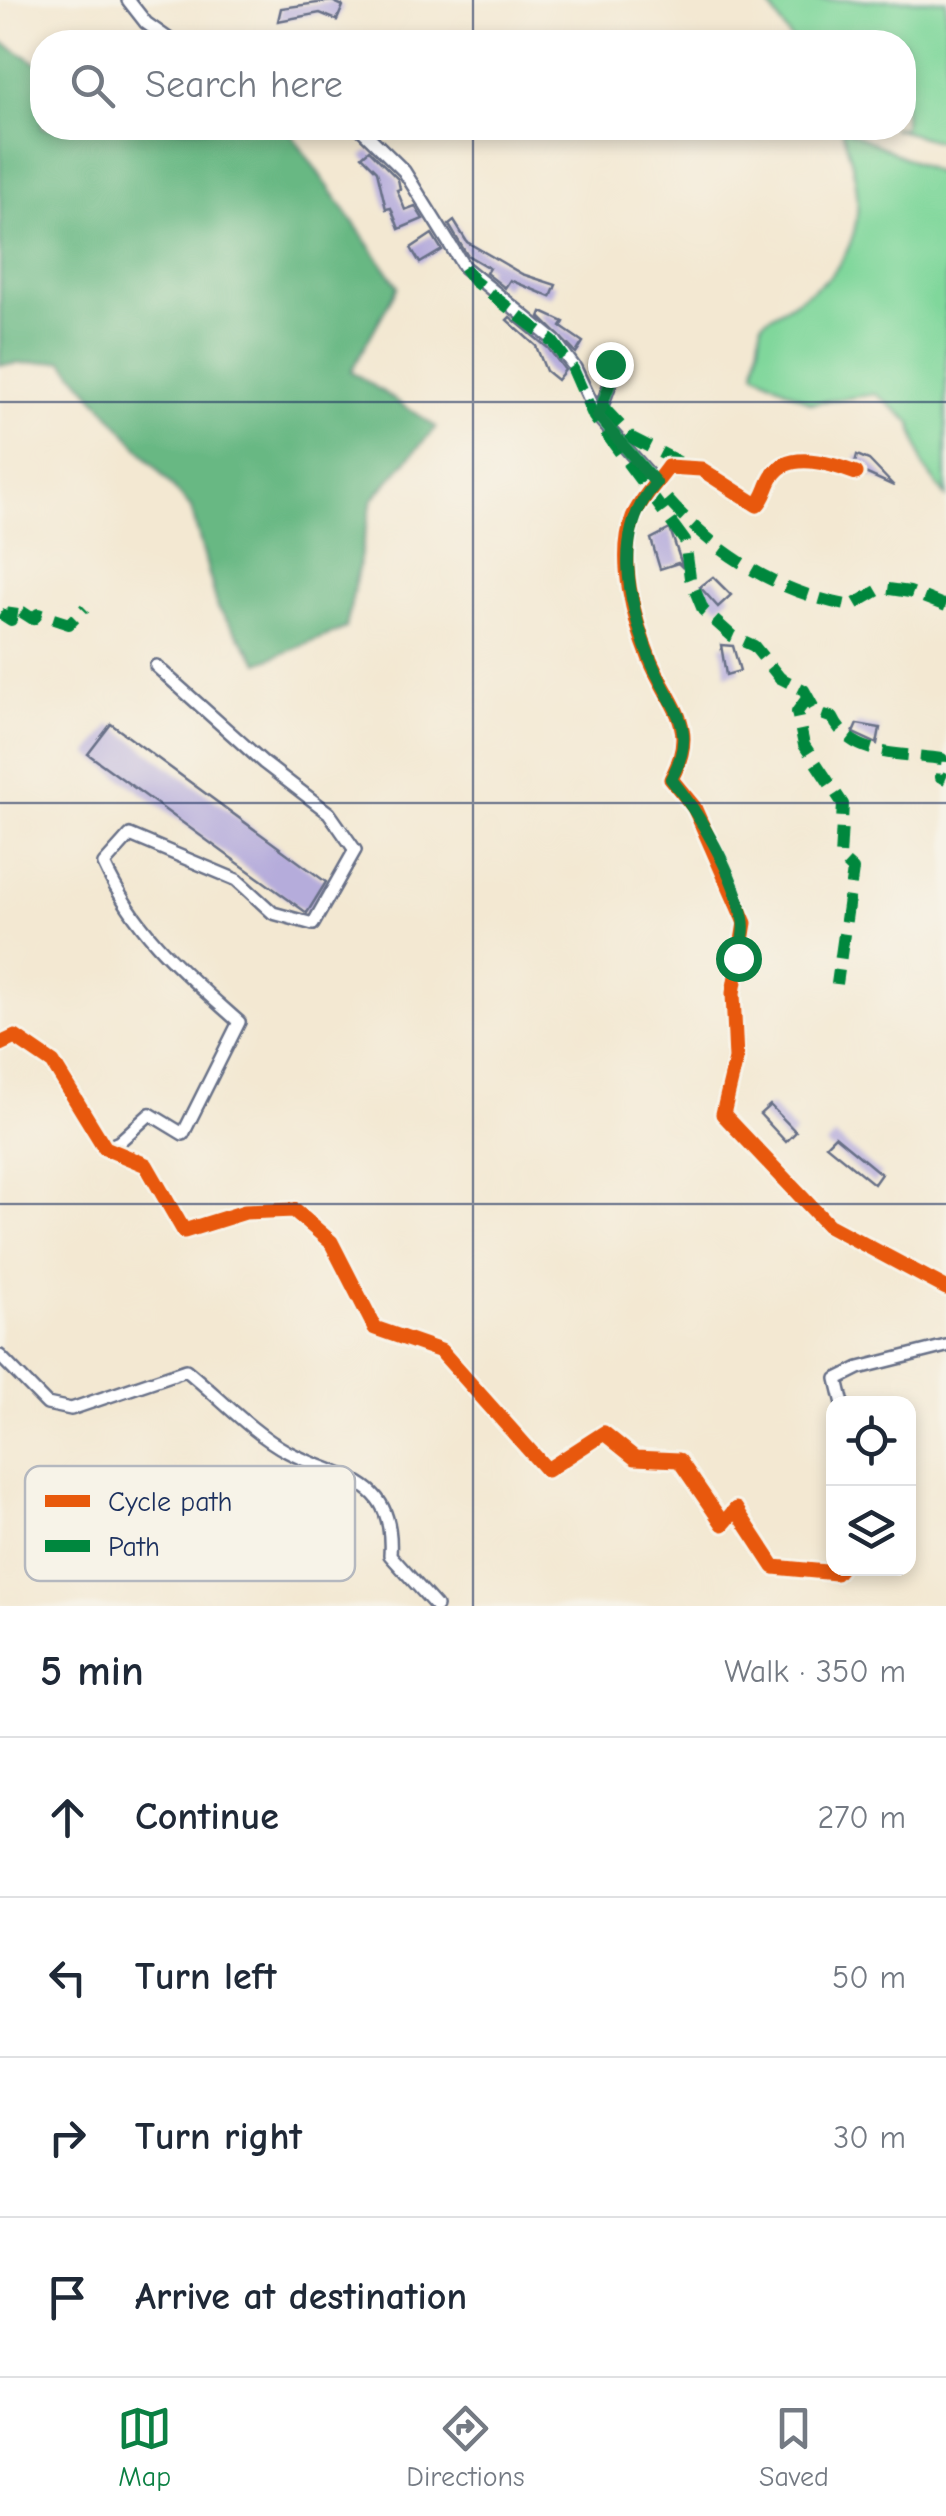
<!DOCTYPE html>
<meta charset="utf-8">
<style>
body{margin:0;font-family:"Comic Neue",sans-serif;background:#f6f6f7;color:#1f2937}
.controls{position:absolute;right:30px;bottom:30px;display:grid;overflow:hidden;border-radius:20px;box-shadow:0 5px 15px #0003}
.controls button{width:90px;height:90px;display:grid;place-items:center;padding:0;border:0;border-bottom:2px solid #e0e1e3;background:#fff;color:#1f2937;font:50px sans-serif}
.stop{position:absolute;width:30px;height:30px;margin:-22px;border:8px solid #0b8043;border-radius:50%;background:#fff}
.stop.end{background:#0b8043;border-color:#fff;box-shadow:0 2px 10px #0008}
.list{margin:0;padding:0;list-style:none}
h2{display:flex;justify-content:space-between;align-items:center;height:130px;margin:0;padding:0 40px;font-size:42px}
h2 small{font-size:32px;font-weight:400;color:#747a83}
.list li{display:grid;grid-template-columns:65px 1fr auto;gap:30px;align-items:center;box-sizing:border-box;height:160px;padding:0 40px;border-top:2px solid #e0e1e3}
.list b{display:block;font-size:38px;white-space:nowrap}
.list em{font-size:32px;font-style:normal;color:#747a83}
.icon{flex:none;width:55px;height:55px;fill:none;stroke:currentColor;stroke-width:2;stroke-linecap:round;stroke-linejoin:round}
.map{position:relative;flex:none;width:946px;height:1606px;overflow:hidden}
.search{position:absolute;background:#fff;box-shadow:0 5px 15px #0003;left:30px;right:30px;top:30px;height:110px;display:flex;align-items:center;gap:25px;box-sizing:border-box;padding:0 35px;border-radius:40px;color:#747a83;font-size:38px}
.sheet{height:770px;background:#fff}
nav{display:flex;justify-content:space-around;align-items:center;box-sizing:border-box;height:140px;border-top:2px solid #e0e1e3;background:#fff;font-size:28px;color:#747a83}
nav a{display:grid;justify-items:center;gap:5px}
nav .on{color:#0b8043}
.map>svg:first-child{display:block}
.green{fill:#80d79b;stroke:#4e837c;stroke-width:2.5}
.forest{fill:#68b883;stroke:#427470;stroke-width:2.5}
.building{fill:#b5acdb}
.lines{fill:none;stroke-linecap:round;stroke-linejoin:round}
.minor-casing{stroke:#677087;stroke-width:16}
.minor{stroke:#fff;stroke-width:11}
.quiet{stroke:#00873e;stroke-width:12;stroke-dasharray:25 12;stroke-linecap:butt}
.cycleway-casing{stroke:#f7f3e8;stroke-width:21}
.cycleway{stroke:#e8590c;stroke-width:15}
.route{stroke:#0b8043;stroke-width:12}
.grid{fill:none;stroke:#1b2f5e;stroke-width:2.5;stroke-opacity:0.55}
.key{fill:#f7f3e8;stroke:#b5b8bf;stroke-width:2.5}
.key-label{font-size:28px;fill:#1b2f5e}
</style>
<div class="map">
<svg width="946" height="1606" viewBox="0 0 946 1606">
<rect width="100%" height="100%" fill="#f7f3e8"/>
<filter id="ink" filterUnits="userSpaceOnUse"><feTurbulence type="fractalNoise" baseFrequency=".01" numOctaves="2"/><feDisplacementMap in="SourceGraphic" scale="20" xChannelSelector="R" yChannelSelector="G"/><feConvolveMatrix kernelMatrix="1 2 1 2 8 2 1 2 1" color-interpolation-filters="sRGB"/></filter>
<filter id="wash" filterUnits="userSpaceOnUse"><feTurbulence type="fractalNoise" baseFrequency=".0048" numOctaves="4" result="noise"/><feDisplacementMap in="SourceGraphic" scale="40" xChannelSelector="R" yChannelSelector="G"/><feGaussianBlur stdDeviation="2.25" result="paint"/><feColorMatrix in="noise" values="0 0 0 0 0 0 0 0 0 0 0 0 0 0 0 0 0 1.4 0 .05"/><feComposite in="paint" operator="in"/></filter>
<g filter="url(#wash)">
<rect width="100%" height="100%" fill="#f3e8d2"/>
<g class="green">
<polygon points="766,0 946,0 946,144 892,128 904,128 904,42 793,42"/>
<path d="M841,128l105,49v320l-23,-31 -12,-44 -35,-28 -65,9 -56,-31 7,-50c16,-11 61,-36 70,-48 38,-46 27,-96 9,-146z"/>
</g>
<polygon class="forest" points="0,41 42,66 42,128 287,128 398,286 351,371 436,427 372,500 346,628 259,663 218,608 191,508 63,361 0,365"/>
<g id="blocks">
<g class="building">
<polygon points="332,1 343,6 337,20 320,13 278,21 281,8"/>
<polygon points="369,150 398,179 400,189 397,190 405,210 415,206 423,219 399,229 391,208 386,209 377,171 362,156"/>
<polygon points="454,221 467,242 522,274 556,285 551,297 510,280 505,288 486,273 489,268 467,255 449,225"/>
<polygon points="432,234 442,250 420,263 411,248"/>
<polygon points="542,312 564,322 561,327 583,342 576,353 540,317"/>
<polygon points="510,317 548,348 565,370 557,380 546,371 536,346 507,320"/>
<polygon points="857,455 869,460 894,486 865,473 855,463"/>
<polygon points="670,529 683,568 678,563 660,569 651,539"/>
<polygon points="713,577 731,595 718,607 700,587"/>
<polygon points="721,645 733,646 740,671 726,675"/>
<polygon points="111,724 326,882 307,913 88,754"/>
<polygon points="857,724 880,728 877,744 853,733"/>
<polygon points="770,1105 796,1132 786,1142 760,1114"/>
<polygon points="835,1136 881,1174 874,1184 826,1145"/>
</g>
</g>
</g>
<g filter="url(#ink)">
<use href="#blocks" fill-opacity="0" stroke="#677087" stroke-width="2.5"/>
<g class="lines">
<defs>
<g id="minor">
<polyline points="128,0 146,23 173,42"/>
<polyline points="360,128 404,171 464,267 555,341 575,368 598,417 657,483"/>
<polyline points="598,417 612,378 610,364"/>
<path d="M856,473c-24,-9 -68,-24 -84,4 -6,10 -7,21 -15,28l-56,-36 -33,-2c-12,17 -27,31 -35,50 -16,42 1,103 17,143 20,47 50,66 21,119l23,28 51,116 -12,70 3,66 -13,55 105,111 118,63"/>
<polyline points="0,1044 15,1037 53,1063 105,1148 146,1165 184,1231 245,1212 294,1210 331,1242 375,1328 441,1351 547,1470 604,1433 635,1458 679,1460 723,1524 736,1509 774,1567 836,1573 840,1568"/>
<path d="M105,1148l14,-6 31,-28 33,20 56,-112c-56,-50 -103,-88 -135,-158l26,-29 107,45 36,33 40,11 42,-74 -26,-37 -65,-50 -108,-97"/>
<path d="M0,1356l47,48 24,5 115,-39c32,26 66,63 102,82 55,29 107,24 102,103l46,51"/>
<polyline points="843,1404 837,1379 859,1368 946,1346"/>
</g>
</defs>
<use href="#minor" class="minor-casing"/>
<use href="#minor" class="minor"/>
<g class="quiet">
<path d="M464,267l10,14 79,61 20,27 21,48 91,124 5,37 13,32 29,26 22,10 26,32 24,12 12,22 17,6c18,40 71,35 109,41l-1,18 5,2"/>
<polyline points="603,407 632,438 679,462"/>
<path d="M667,499c50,56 112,94 184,107l31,-18 28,4 36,14"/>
<polyline points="0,613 11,620 13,606 33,619 38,614 69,624 85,608"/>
<polyline points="808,697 797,712 804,745 843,804 840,858 853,870 837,984"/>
</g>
<defs>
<g id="cycleway">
<path d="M856,473c-24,-9 -68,-24 -84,4 -6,10 -7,21 -15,28l-56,-36 -33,-2c-12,17 -27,31 -35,50 -16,42 1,103 17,143 20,47 50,66 21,119l23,28 51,116 -12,70 3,66 -13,55 105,111 118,63"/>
<polyline points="0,1044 15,1037 53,1063 105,1148 146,1165 184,1231 245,1212 294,1210 331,1242 375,1328 441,1351 547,1470 604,1433 635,1458 679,1460 723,1524 736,1509 774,1567 836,1573 840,1568"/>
</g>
</defs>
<use href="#cycleway" class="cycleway-casing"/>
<use href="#cycleway" class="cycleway"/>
</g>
</g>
<g class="lines" filter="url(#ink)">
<path class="route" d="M610,364l2,14 -14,38 58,67c-44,49 -28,119 -6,176 19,48 51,66 21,120 28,34 64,96 72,140 3,12 -2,27 -5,39"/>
</g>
<path class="grid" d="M473,0v42M473,128v1478M0,402h946M0,803h946M0,1204h946"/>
<rect x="25" y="1466" width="330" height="115" rx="15" class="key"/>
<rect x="45" y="1495" width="45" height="12" fill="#e8590c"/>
<rect x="45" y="1540" width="45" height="12" fill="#00873e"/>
<g class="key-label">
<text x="108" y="1511">Cycle path</text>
<text x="108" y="1556">Path</text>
</g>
</svg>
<div class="controls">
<button><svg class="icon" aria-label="locate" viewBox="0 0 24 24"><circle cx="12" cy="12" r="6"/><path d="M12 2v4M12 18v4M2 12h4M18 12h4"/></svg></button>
<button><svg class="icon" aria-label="layers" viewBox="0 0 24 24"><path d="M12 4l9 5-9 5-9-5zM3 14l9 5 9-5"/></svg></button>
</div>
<div class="stop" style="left:738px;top:958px"></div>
<div class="stop end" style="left:610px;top:364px"></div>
<div class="search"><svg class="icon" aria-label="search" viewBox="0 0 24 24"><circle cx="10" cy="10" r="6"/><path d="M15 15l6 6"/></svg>Search here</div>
</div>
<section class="sheet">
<h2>5 min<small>Walk · 350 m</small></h2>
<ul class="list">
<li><svg class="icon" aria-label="ahead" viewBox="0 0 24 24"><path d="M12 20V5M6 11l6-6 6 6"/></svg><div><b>Continue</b></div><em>270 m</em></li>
<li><svg class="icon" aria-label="left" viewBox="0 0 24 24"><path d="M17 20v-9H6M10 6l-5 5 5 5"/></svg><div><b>Turn left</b></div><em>50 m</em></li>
<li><svg class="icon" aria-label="right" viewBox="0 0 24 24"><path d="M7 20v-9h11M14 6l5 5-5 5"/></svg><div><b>Turn right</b></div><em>30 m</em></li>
<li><svg class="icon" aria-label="arrive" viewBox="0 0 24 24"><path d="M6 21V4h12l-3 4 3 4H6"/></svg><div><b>Arrive at destination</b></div></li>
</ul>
</section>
<nav>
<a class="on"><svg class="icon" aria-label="map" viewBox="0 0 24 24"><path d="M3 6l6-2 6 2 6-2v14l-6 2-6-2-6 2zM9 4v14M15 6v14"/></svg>Map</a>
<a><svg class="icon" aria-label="directions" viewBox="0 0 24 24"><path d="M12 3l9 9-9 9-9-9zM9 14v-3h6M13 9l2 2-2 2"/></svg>Directions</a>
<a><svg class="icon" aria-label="saved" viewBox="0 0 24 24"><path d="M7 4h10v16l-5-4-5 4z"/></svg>Saved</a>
</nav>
